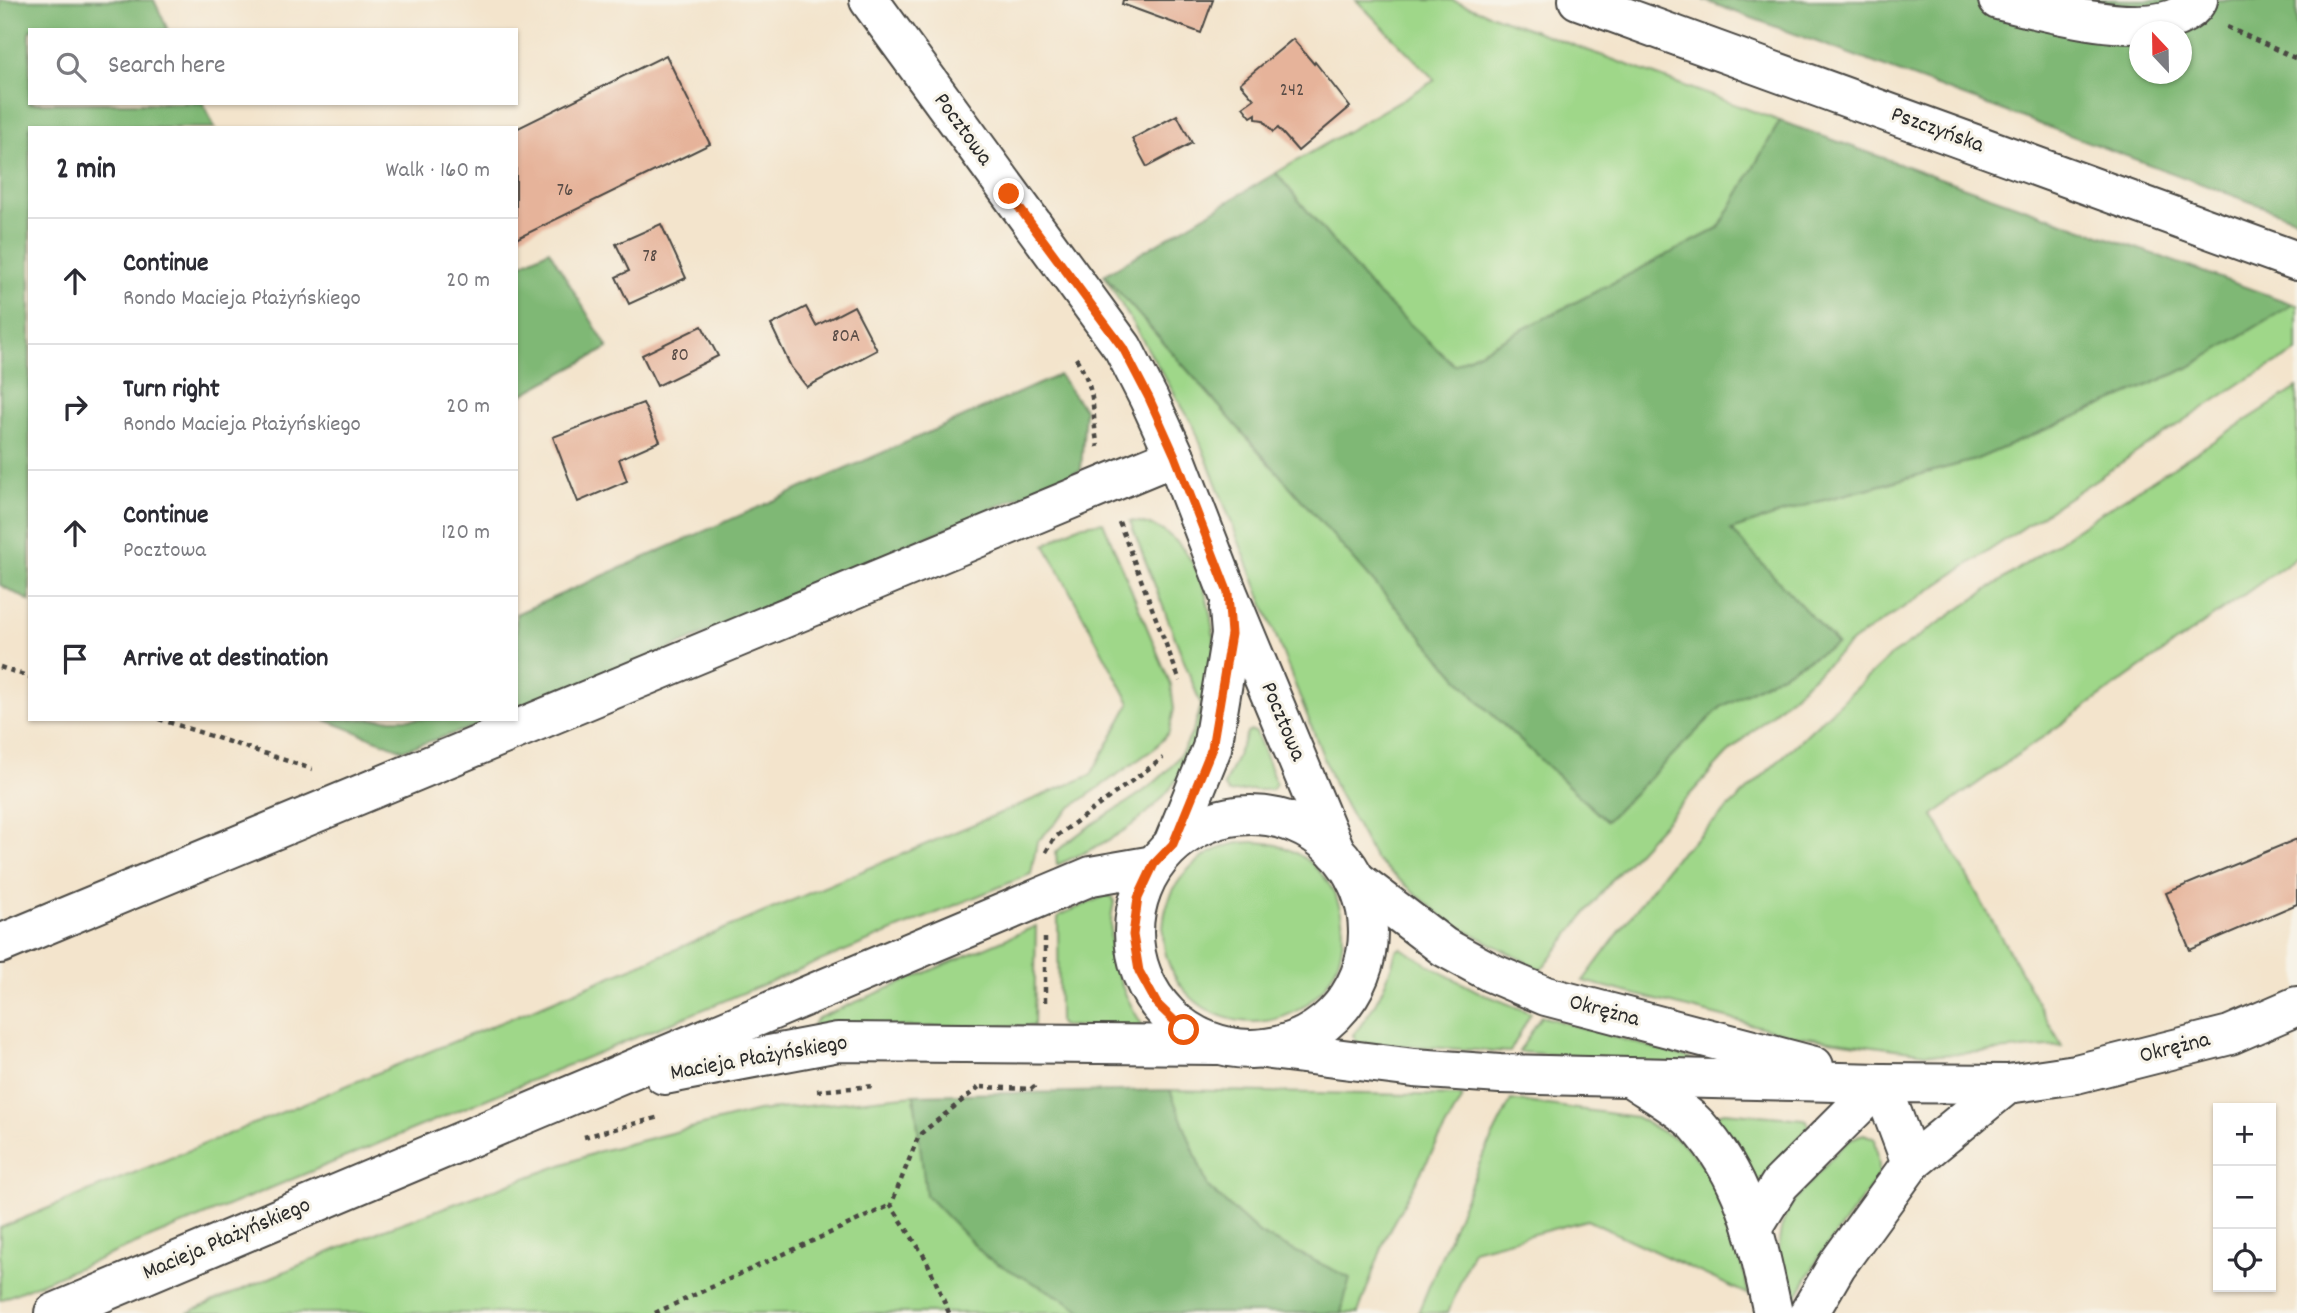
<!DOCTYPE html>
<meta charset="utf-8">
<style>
body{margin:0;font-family:Dekko,sans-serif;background:#f2f2f3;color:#2b2b33}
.controls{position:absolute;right:21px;bottom:21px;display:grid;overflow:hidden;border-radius:0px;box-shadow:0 2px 5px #0004}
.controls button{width:63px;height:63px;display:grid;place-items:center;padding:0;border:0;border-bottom:2px solid #e1e1e2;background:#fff;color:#2b2b33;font:35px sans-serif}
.compass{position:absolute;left:2129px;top:21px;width:63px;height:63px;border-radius:50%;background:#fff;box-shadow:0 2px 5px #0004;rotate:338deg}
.stop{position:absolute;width:21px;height:21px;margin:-16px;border:5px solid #ea580c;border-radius:50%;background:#fff}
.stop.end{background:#ea580c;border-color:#fff;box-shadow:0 2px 7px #0008}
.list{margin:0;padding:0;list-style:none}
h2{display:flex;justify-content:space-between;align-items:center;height:91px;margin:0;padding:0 28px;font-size:30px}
h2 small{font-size:23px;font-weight:400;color:#7c7c81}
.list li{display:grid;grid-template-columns:46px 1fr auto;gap:21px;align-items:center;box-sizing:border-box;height:126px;padding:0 28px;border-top:2px solid #e1e1e2}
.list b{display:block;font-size:26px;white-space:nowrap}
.list p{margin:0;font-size:23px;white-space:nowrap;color:#7c7c81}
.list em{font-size:23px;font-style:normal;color:#7c7c81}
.icon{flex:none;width:38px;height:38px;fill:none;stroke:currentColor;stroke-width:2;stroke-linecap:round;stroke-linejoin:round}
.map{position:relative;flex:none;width:2297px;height:1313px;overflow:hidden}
.search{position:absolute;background:#fff;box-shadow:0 2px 5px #0004;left:28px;top:28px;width:490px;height:77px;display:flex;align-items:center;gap:18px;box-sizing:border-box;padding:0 24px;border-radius:0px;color:#7c7c81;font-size:26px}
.panel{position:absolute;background:#fff;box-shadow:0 2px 5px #0004;left:28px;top:126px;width:490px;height:595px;border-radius:0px}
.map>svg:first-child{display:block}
.green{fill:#9fd789;stroke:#65815a;stroke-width:2}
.forest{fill:#7fb875;stroke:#557250;stroke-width:2;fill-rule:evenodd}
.building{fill:#e6b39a}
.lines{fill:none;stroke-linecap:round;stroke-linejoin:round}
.minor-casing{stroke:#494743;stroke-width:42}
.major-casing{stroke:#494743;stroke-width:42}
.path{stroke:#494743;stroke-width:4.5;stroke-dasharray:5 5;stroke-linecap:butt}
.minor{stroke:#fff;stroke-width:38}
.major{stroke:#fff;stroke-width:38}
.route{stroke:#ea580c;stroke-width:9}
.labels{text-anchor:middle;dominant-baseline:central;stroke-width:6;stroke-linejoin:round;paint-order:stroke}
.number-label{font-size:19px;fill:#5a4d47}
.street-label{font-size:23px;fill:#2b2b2b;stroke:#f7f3e8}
</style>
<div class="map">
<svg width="2297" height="1313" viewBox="0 0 2297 1313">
<rect width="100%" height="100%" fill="#f7f3e8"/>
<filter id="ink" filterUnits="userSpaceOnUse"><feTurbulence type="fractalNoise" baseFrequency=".0143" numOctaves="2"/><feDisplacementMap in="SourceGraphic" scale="14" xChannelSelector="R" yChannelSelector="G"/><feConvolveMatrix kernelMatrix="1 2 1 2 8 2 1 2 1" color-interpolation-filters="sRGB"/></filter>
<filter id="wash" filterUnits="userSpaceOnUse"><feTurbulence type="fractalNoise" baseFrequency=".00686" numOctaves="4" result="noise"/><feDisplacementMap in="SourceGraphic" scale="28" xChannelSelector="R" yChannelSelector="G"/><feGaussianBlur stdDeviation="1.57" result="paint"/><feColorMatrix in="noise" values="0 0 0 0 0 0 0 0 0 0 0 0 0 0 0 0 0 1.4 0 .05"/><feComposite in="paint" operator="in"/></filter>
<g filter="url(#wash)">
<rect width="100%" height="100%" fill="#f3e4cc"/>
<g class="green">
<polygon points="1356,0 1451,0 1780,121 1719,228 1454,365 1373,290 1276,173 1435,80"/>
<polygon points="1104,275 1480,703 1606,821 1721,707 1837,644 1730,530 1813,503 1975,460 2188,368 2293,304 2297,305 2297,352 2244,381 1853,641 1726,755 1612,880 1541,970 1448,921 1375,859 1334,784 1194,427"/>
<polygon points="2297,388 2297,557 1933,815 2062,1046 1940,1055 1792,1035 1583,981 1672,861 1889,657 2096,516"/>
<path d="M1130,521c54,3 76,59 82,104 1,9 4,18 3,27 -3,43 -13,90 -38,127 -30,44 -72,65 -120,86l-1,-13c57,-52 125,-59 145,-147z"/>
<polygon points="1103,522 1171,685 1174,709 1169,732 1155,748 1070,808 1037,842 1031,874 0,1300 0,1228 538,1007 1091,775 1130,703 1045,545 1078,526"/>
<polygon points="1251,731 1256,732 1276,784 1272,790 1251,790 1229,793 1224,786 1247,733"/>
<circle cx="1253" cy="932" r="90"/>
<path d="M1107,895l6,2 1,5c-11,49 5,85 30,126l-82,-2 -3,-3 -1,-105 2,-3z"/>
<polygon points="1036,926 1034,1026 814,1028 813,1024 818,1018"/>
<path d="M1401,948l43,26 37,19 50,20 -21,39 -153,-9 -4,-8c23,-28 33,-49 43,-84z"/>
<polygon points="1541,1016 1689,1058 1693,1060 1690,1066 1519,1052"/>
<polygon points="1170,1090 1463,1096 1387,1234 1358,1313 1341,1313 1349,1278 1260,1234 1208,1187"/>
<polygon points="914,1095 927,1195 1085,1313 187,1313 385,1229 600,1151 758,1111"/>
<polygon points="1511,1100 1636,1117 1683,1143 1716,1179 1734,1231 1749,1295 1587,1220 1473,1250 1448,1313 1418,1313 1481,1160"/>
<polygon points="1724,1112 1804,1119 1807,1120 1809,1127 1760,1181 1757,1181 1715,1117 1717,1114"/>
<path d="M1864,1134l11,5 4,25v12l-60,81 -24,43 -5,-2c-5,-10 -7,-20 -9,-31 -9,-47 13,-67 42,-99 12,-14 23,-30 41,-34z"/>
</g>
<g class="forest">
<polygon points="0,0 154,0 168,30 30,30 30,103 203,103 215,128 30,128 30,601 0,585"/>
<path d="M1703,0h594v219zM2140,32h42v42h-42z"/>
<polygon points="1780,121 2293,304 2188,368 1975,460 1813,503 1731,530 1837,644 1721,707 1606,821 1480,703 1104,275 1276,173 1373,290 1454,365 1719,228"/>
<polygon points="549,250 608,348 516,398 516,267"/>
<polygon points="1059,375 1085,410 1081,470 534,708 516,714 516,614"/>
<polygon points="323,719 499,719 403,750"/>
<polygon points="1170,1090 1208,1187 1260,1234 1350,1278 1341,1313 1085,1313 1062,1298 987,1258 926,1195 914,1095"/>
</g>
<g id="blocks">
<g class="building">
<polygon points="1123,0 1213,0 1201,33 1122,4"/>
<polygon points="1293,39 1314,64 1315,62 1350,107 1298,151 1278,128 1273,132 1263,120 1256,119 1256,114 1251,117 1243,107 1254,99 1240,83"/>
<polygon points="666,55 710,144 516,239 516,129"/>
<polygon points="1177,115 1192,143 1147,167 1132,139"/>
<polygon points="661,224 686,278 629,304 616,277 629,271 616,244"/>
<polygon points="854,306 877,350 807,387 791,367 771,325 806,307 816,326"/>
<polygon points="702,326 718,356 657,386 642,355"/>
<polygon points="643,403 660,441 619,459 627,481 578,502 553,437"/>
<polygon points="2297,839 2297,904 2190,950 2166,893"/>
</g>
</g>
</g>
<g filter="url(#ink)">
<use href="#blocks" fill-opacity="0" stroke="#494743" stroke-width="2"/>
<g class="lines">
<defs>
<g id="minor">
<polyline points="869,0 1123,348 1149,399 1175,456 1228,593 1336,852"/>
<path d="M1998,0c45,11 172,48 200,0"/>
<circle cx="1251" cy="932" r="117"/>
<polyline points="1173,844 1212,748 1231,634 1229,609"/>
<polyline points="1355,879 1444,947 1492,973 1546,996 1814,1066"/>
<polyline points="0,944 1175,456"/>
<polyline points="1264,1049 1414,1068 1500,1074 1881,1083 2008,1084 2076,1074 2230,1035 2297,1006"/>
<polyline points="664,1075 838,1042 1217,1045"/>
<path d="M1631,1078c19,13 51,31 66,47 51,57 60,116 76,188"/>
<polyline points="1881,1083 1911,1163"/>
<polyline points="1754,1226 1780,1184 1881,1083"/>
<polyline points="54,1313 1091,876 1154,865"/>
<polyline points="1809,1313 1837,1265 1911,1163 2008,1084"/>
</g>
<polyline id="major" points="1578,0 2297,261"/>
</defs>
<use href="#minor" class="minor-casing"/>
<use href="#major" class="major-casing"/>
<g class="path">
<polyline points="2227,27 2297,59"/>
<path d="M1076,358c23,38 14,50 22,89"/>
<polyline points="1119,522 1180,681"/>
<polyline points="0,667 30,677"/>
<polyline points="159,719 312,769"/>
<polyline points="1046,852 1054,838 1163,758"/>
<polyline points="1045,1002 1045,938"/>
<polyline points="981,1087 1031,1089 1037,1084"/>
<polyline points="817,1091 874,1086"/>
<polyline points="584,1137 660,1117"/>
<polyline points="655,1313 891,1205"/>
<polyline points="949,1313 926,1259 891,1205 919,1135 979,1087"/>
</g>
<use href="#minor" class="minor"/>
<use href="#major" class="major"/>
</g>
</g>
<g class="lines" filter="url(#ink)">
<polyline class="route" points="1009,194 1123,348 1149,398 1175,456 1228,593 1231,634 1212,748 1173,844 1154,864 1138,898 1133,935 1139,971 1157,1004 1184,1030"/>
</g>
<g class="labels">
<g class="number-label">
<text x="1292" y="91">242</text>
<text x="565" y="191">76</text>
<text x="650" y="257">78</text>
<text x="846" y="337">80A</text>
<text x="680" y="356">80</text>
</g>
<g class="street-label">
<text transform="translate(962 130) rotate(54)">Pocztowa</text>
<text transform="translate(1937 131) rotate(20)">Pszczyńska</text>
<text transform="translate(1282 722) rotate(67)">Pocztowa</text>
<text transform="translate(1604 1012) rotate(15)">Okrężna</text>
<text transform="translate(2175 1049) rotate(-14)">Okrężna</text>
<text transform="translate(759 1059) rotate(-10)">Macieja Płażyńskiego</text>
<text transform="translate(227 1240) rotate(-23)">Macieja Płażyńskiego</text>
</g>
</g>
</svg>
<div class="controls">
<button>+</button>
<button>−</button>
<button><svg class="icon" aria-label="locate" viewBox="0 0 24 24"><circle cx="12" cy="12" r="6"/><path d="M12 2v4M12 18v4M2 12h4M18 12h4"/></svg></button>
</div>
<svg class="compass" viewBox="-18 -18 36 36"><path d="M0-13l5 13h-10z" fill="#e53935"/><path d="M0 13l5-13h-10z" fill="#7c7c81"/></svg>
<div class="stop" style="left:1184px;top:1030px"></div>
<div class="stop end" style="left:1009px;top:194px"></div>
<div class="search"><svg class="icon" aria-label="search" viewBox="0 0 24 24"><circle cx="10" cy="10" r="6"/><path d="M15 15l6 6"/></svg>Search here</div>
<section class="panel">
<h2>2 min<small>Walk · 160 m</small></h2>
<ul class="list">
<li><svg class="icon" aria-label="ahead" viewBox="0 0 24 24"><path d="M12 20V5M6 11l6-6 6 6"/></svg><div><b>Continue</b><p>Rondo Macieja Płażyńskiego</p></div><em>20 m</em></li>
<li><svg class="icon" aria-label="right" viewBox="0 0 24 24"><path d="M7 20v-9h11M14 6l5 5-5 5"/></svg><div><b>Turn right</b><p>Rondo Macieja Płażyńskiego</p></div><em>20 m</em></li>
<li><svg class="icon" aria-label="ahead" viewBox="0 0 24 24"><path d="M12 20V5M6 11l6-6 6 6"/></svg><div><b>Continue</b><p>Pocztowa</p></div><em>120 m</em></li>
<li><svg class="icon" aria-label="arrive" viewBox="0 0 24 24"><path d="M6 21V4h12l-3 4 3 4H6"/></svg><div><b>Arrive at destination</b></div></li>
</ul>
</section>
</div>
